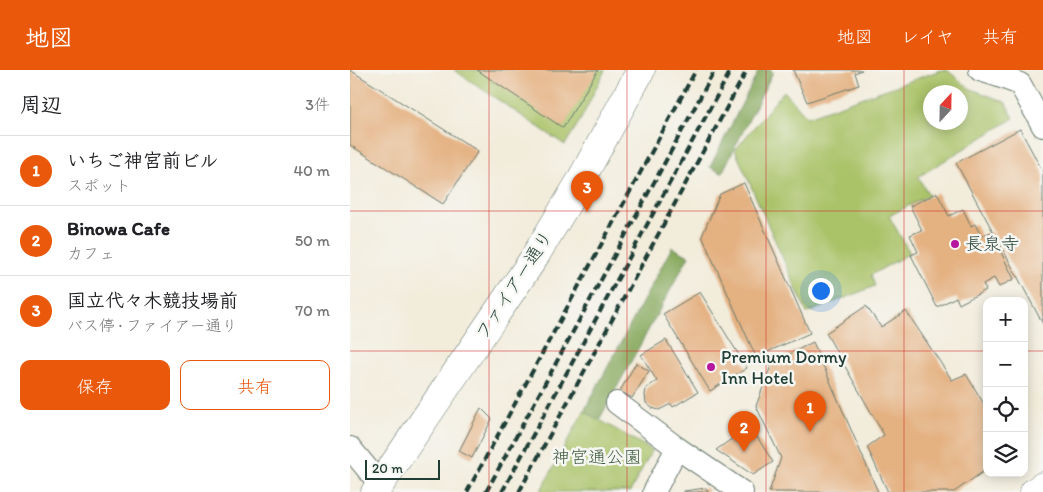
<!DOCTYPE html>
<html lang="ja">
<meta charset="utf-8">
<style>
body{margin:0;font-family:Itim,"Klee One",sans-serif;background:#f2f2f2;color:#202124}
.controls{position:absolute;right:15px;bottom:15px;display:grid;overflow:hidden;border-radius:10px;box-shadow:0 2px 12px #0003}
.controls button{width:45px;height:45px;display:grid;place-items:center;padding:0;border:0;border-bottom:1px solid #e0e0e0;background:#fff;color:#202124;font:25px sans-serif}
.compass{position:absolute;left:573px;top:15px;width:45px;height:45px;border-radius:50%;background:#fff;box-shadow:0 2px 12px #0003;rotate:22deg}
.scale{position:absolute;left:15px;bottom:12px;width:75px;box-sizing:border-box;padding-left:5px;border:2px solid #1f3d34;border-top:0;font-size:14px;line-height:18px;white-space:nowrap;color:#1f3d34;-webkit-text-stroke:4px #f6f6f2;paint-order:stroke}
.you{position:absolute;left:470px;top:220px;width:18px;height:18px;margin:-12px;border:4px solid #fff;border-radius:50%;background:#1a73e8;box-shadow:0 0 0 8px #1a73e833}
.badge{display:grid;place-items:center;width:32px;height:32px;border-radius:50%;background:#ea580c;color:#fff;font-size:16px;font-weight:700}
.pin{position:absolute;translate:-50% -41px;filter:drop-shadow(0 1px 2px #0008)}
.pin::after{content:'';position:absolute;top:26px;width:18px;height:15px;background:inherit;clip-path:polygon(0 0,100% 0,50% 100%)}
.list{margin:0;padding:0;list-style:none}
h2{display:flex;justify-content:space-between;align-items:center;height:65px;margin:0;padding:0 20px;font-size:21px}
h2 small{font-size:16px;font-weight:400;color:#757577}
.list li{display:grid;grid-template-columns:32px 1fr auto;gap:15px;align-items:center;box-sizing:border-box;height:70px;padding:0 20px;border-top:1px solid #e0e0e0}
.list b{display:block;font-size:19px;white-space:nowrap}
.list p{margin:0;font-size:16px;white-space:nowrap;color:#757577}
.list em{font-size:16px;font-style:normal;color:#757577}
.actions{display:flex;gap:10px;padding:15px 20px}
.actions a{flex:1;padding:11px 0;border:1px solid #ea580c;border-radius:10px;text-align:center;font-size:18px;color:#ea580c}
.actions .main{background:#ea580c;color:#fff}
.icon{flex:none;width:28px;height:28px;fill:none;stroke:currentColor;stroke-width:2;stroke-linecap:round;stroke-linejoin:round}
.map{position:relative;flex:none;width:693px;height:422px;overflow:hidden}
header{display:flex;align-items:center;gap:30px;box-sizing:border-box;height:70px;padding:0 25px;background:#ea580c;color:#fff}
header strong{font-size:24px}
nav{display:flex;gap:28px;margin-inline-start:auto;font-size:18px}
main{display:flex}
aside{flex:1;background:#fff}
.map>svg:first-child{display:block}
.green{fill:#aac369;stroke:#64804e;fill-rule:evenodd}
.forest{fill:#87a95d;stroke:#537348}
.building{fill:#e4b181}
.lines{fill:none;stroke-linecap:round;stroke-linejoin:round}
.minor-casing{stroke:#697a6e;stroke-width:24}
.tertiary-casing{stroke:#697a6e;stroke-width:29}
.primary-casing{stroke:#697a6e;stroke-width:29}
.minor{stroke:#fff;stroke-width:22}
.tertiary{stroke:#fff;stroke-width:28}
.primary{stroke:#fff;stroke-width:28}
.rail{stroke:#1f3d34;stroke-width:4;stroke-dasharray:8 4;stroke-linecap:butt}
.grid{fill:none;stroke:#d62828;stroke-width:1;stroke-opacity:0.55}
.poi-dot{fill:#b5179e;stroke:#f6f6f2;stroke-width:2}
.labels{text-anchor:middle;dominant-baseline:central;stroke-width:5;stroke-linejoin:round;paint-order:stroke}
.poi-label{font-size:18px;fill:#1f3d34;stroke:#f6f6f2;text-anchor:start}
.street-label{font-size:18px;fill:#1f3d34;stroke:#f6f6f2}
.park-label{font-size:18px;fill:#425e41;stroke:#f6f6f2}
</style>
<header>
<strong>地図</strong>
<nav><a>地図</a><a>レイヤ</a><a>共有</a></nav>
</header>
<main>
<aside>
<h2>周辺<small>3件</small></h2>
<ul class="list">
<li><span class="badge">1</span><div><b>いちご神宮前ビル</b><p>スポット</p></div><em>40 m</em></li>
<li><span class="badge">2</span><div><b>Binowa Cafe</b><p>カフェ</p></div><em>50 m</em></li>
<li><span class="badge">3</span><div><b>国立代々木競技場前</b><p>バス停 · ファイアー通り</p></div><em>70 m</em></li>
</ul>
<div class="actions"><a class="main">保存</a><a>共有</a></div>
</aside>
<div class="map">
<svg width="693" height="422" viewBox="0 0 693 422">
<rect width="100%" height="100%" fill="#f6f6f2"/>
<filter id="ink" filterUnits="userSpaceOnUse"><feTurbulence type="fractalNoise" baseFrequency=".02" numOctaves="2"/><feDisplacementMap in="SourceGraphic" scale="10" xChannelSelector="R" yChannelSelector="G"/><feConvolveMatrix kernelMatrix="1 2 1 2 8 2 1 2 1" color-interpolation-filters="sRGB"/></filter>
<filter id="wash" filterUnits="userSpaceOnUse"><feTurbulence type="fractalNoise" baseFrequency=".0096" numOctaves="4" result="noise"/><feDisplacementMap in="SourceGraphic" scale="20" xChannelSelector="R" yChannelSelector="G"/><feGaussianBlur stdDeviation="1.12" result="paint"/><feColorMatrix in="noise" values="0 0 0 0 0 0 0 0 0 0 0 0 0 0 0 0 0 1.4 0 .05"/><feComposite in="paint" operator="in"/></filter>
<g filter="url(#wash)">
<rect width="100%" height="100%" fill="#f2ecdb"/>
<g class="green">
<polygon points="104,0 255,0 231,49 215,75"/>
<path d="M591,0h6l22,18 36,14 9,16 -96,59 11,18 -40,21 21,37 -39,22 4,11 -68,27 -72,-163 49,-59 23,26zM610,22v30h-30v-30z"/>
<polygon points="234,341 302,380 280,422 190,422"/>
</g>
<g class="forest">
<polygon points="409,0 421,0 423,2 372,103 360,97"/>
<polygon points="322,177 339,186 249,350 234,341"/>
</g>
<g id="blocks">
<g class="building">
<polygon points="0,0 128,81 93,134 0,75"/>
<polygon points="127,0 248,0 213,58"/>
<polygon points="443,0 512,0 505,3 509,15 457,32"/>
<polygon points="670,59 693,102 693,254 606,93"/>
<polygon points="394,113 460,263 406,287 352,166 370,124"/>
<polygon points="587,123 599,146 613,139 621,156 625,154 631,166 641,162 664,209 649,217 644,208 633,214 636,220 609,234 606,227 587,237 561,185 568,182 560,165 572,160 560,136"/>
<polygon points="350,222 397,298 360,321 313,244"/>
<polygon points="516,236 531,257 556,241 602,310 616,304 637,339 637,399 604,422 538,422 517,377 534,365 476,263"/>
<polygon points="316,270 348,322 323,337 321,334 309,340 302,338 296,333 295,325 296,318 307,311 291,285"/>
<polygon points="463,272 528,422 419,422 431,388 406,336 422,293"/>
<polygon points="286,293 299,301 282,328 270,321"/>
<polygon points="131,338 142,349 122,388 109,381"/>
<polygon points="400,356 423,392 403,405 366,380"/>
<polygon points="356,418 358,422 334,422 334,421"/>
</g>
</g>
</g>
<g filter="url(#ink)">
<use href="#blocks" fill-opacity="0" stroke="#697a6e" stroke-width="1"/>
<g class="lines">
<defs>
<g id="minor">
<polyline points="630,0 646,5 670,14 693,56"/>
<polyline points="267,333 327,378 392,422"/>
<polyline points="0,378 30,414"/>
<polyline points="304,422 327,378"/>
</g>
<polyline id="tertiary" points="25,422 182,191 228,115 291,0"/>
<polyline id="primary" points="684,422 693,416"/>
</defs>
<use href="#minor" class="minor-casing"/>
<use href="#tertiary" class="tertiary-casing"/>
<use href="#primary" class="primary-casing"/>
<use href="#minor" class="minor"/>
<use href="#tertiary" class="tertiary"/>
<use href="#primary" class="primary"/>
<g class="rail">
<polyline points="117,422 346,0"/>
<polyline points="136,422 365,0"/>
<polyline points="152,422 381,0"/>
<polyline points="169,422 397,0"/>
</g>
</g>
</g>
<path class="grid" d="M139,0v422M277,0v422M416,0v422M554,0v422M0,141h693M0,281h637M674,281h19"/>
<g class="poi-dot">
<circle cx="605" cy="174" r="5"/>
<circle cx="361" cy="297" r="5"/>
</g>
<g class="labels">
<g class="poi-label">
<text x="615" y="174">長泉寺</text>
<text x="371" y="287">Premium Dormy<tspan x="371" dy="21">Inn Hotel</tspan></text>
</g>
<g class="street-label">
<text transform="translate(164 215) rotate(-57)">ファイアー通り</text>
</g>
<g class="park-label">
<text x="247" y="387">神宮通公園</text>
</g>
</g>
</svg>
<div class="controls">
<button>+</button>
<button>−</button>
<button><svg class="icon" aria-label="locate" viewBox="0 0 24 24"><circle cx="12" cy="12" r="6"/><path d="M12 2v4M12 18v4M2 12h4M18 12h4"/></svg></button>
<button><svg class="icon" aria-label="layers" viewBox="0 0 24 24"><path d="M12 4l9 5-9 5-9-5zM3 14l9 5 9-5"/></svg></button>
</div>
<svg class="compass" viewBox="-18 -18 36 36"><path d="M0-13l5 13h-10z" fill="#e53935"/><path d="M0 13l5-13h-10z" fill="#757577"/></svg>
<div class="scale">20 m</div>
<div class="you"></div>
<div class="pin badge" style="left:460px;top:362px">1</div>
<div class="pin badge" style="left:394px;top:382px">2</div>
<div class="pin badge" style="left:237px;top:142px">3</div>
</div>
</main>
